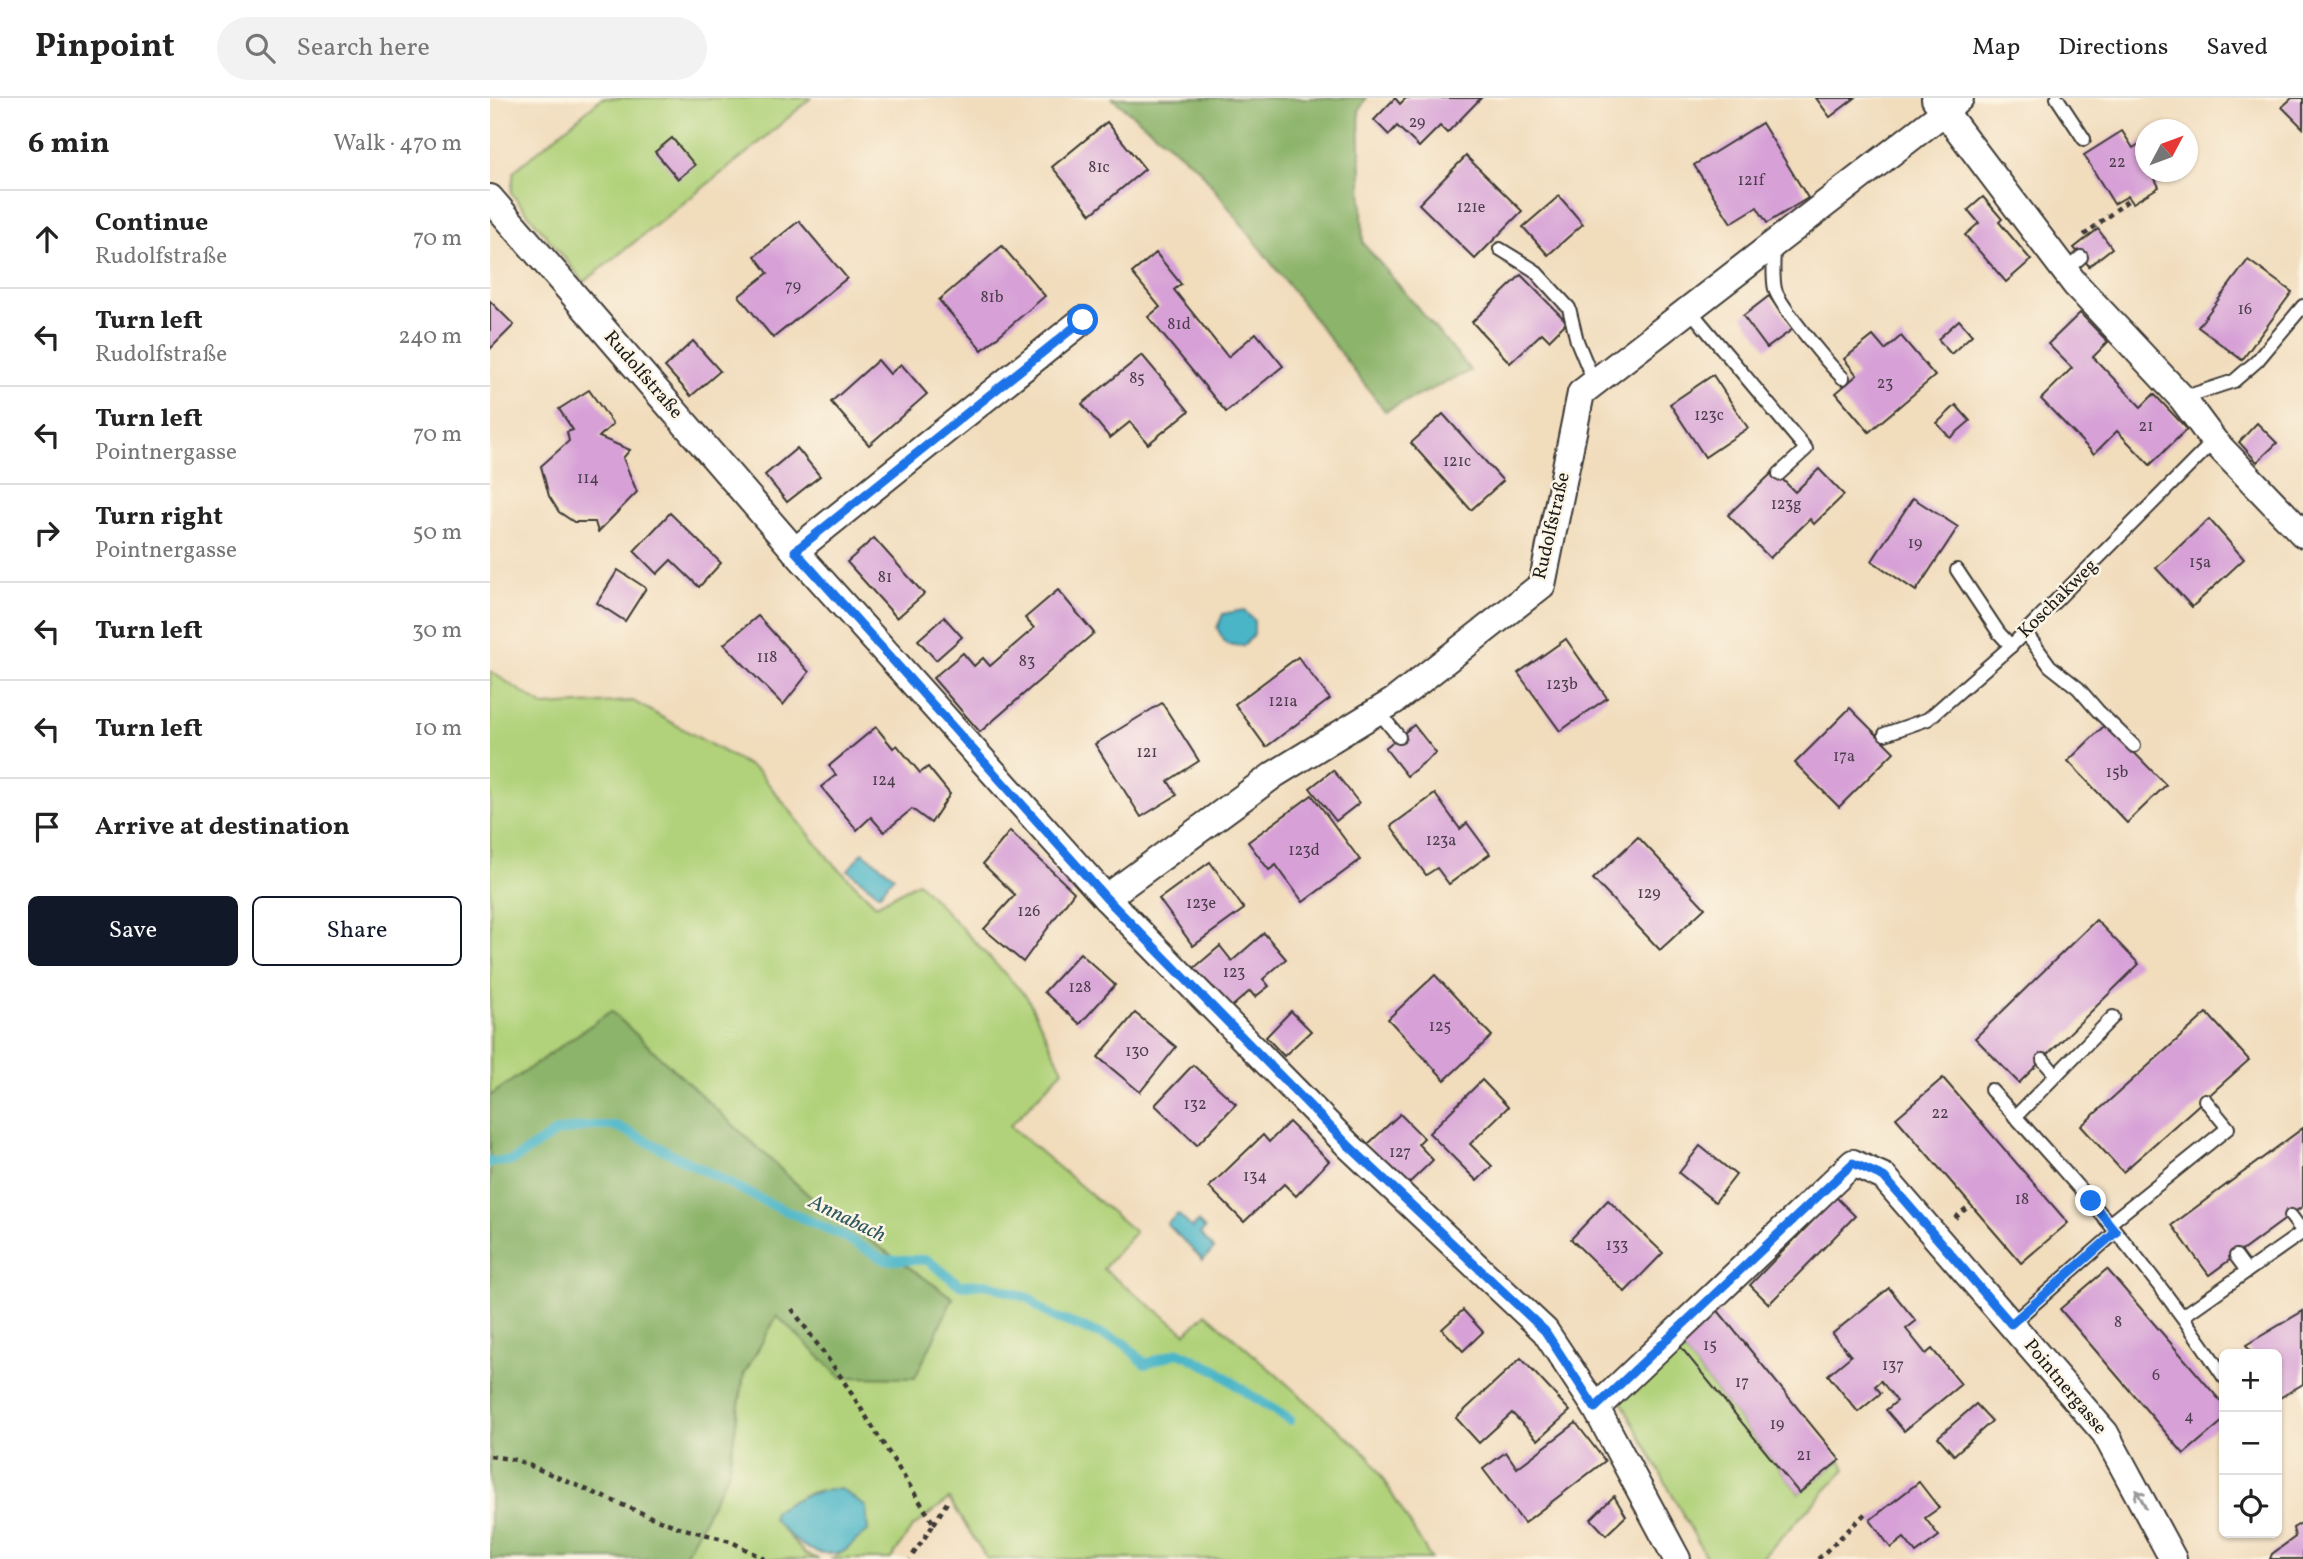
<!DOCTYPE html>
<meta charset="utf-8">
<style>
body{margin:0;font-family:Vollkorn,serif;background:#f2f2f2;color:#222}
.controls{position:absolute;right:21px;bottom:21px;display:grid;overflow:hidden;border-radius:10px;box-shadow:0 2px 5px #0004}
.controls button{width:63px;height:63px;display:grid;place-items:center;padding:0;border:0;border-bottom:2px solid #e0e0e0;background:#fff;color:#222;font:35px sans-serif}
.compass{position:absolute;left:1645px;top:21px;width:63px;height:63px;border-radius:50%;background:#fff;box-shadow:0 2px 5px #0004;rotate:49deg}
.stop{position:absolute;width:21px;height:21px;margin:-16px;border:5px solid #1a73e8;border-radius:50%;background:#fff}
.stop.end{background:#1a73e8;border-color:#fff;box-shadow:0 2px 7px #0008}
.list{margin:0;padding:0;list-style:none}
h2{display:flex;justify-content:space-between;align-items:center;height:91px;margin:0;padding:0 28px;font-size:30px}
h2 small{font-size:23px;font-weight:400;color:#767676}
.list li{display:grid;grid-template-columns:46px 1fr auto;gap:21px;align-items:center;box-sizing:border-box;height:98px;padding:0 28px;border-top:2px solid #e0e0e0}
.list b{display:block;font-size:26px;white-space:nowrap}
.list p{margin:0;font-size:23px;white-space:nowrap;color:#767676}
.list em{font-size:23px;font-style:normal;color:#767676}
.actions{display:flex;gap:14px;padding:21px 28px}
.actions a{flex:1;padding:16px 0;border:2px solid #111827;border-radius:10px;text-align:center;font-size:24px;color:#111827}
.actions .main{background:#111827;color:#fff}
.icon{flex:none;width:38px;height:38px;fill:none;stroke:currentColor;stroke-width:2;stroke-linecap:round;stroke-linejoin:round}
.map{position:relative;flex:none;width:1813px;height:1461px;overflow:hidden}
header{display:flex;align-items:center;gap:42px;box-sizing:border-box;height:98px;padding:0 35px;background:#fff;border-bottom:2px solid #e0e0e0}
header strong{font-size:33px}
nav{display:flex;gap:38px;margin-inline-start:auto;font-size:24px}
.search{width:490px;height:63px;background:#f2f2f2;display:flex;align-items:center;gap:18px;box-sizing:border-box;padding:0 24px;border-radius:38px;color:#767676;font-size:26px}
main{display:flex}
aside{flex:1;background:#fff}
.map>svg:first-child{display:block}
.green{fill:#b1d27a;stroke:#66774b;stroke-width:2}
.forest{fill:#8cb46a;stroke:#546843;stroke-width:2}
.water{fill:#4ab5c7;stroke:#336872;stroke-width:2}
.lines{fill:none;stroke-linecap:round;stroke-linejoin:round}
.stream{stroke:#4ab5c7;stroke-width:10}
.building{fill:#d7a1d7}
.service-casing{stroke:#3c3934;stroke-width:16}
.minor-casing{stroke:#3c3934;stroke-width:30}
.path{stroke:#3c3934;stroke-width:4.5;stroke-dasharray:5 5;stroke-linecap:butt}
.service{stroke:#fff;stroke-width:12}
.minor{stroke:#fff;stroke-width:26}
.oneway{stroke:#999}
.route{stroke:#1a73e8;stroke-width:9}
.labels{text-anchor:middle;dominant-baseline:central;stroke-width:5;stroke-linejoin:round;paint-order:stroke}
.number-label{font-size:16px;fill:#4b3d4b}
.street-label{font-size:19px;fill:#1c1c1c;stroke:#fcf5e5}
.water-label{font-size:21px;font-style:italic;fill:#2e5960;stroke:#fcf5e5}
</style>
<header>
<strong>Pinpoint</strong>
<div class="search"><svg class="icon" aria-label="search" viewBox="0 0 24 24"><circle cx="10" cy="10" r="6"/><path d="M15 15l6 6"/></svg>Search here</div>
<nav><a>Map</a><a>Directions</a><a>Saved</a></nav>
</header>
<main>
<aside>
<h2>6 min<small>Walk · 470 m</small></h2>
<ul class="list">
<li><svg class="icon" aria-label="ahead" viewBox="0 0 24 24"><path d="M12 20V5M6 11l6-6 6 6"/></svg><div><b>Continue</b><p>Rudolfstraße</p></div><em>70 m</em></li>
<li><svg class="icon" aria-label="left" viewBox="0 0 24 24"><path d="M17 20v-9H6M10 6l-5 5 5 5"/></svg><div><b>Turn left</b><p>Rudolfstraße</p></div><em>240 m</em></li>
<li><svg class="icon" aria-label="left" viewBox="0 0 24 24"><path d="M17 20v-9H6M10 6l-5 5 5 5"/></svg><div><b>Turn left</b><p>Pointnergasse</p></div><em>70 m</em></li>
<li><svg class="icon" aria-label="right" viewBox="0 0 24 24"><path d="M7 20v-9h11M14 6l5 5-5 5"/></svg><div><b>Turn right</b><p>Pointnergasse</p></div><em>50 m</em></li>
<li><svg class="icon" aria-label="left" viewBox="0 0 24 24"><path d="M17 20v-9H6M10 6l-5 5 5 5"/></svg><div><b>Turn left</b></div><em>30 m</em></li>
<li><svg class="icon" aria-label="left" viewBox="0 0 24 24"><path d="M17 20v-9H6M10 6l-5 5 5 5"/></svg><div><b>Turn left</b></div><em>10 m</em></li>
<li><svg class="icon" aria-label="arrive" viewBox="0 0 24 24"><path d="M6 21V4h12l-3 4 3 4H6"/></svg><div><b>Arrive at destination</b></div></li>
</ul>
<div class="actions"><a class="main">Save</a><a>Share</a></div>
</aside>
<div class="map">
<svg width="1813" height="1461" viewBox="0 0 1813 1461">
<rect width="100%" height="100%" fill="#fcf5e5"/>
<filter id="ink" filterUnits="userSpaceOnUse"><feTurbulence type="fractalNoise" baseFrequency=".0143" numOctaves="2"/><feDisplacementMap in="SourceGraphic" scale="14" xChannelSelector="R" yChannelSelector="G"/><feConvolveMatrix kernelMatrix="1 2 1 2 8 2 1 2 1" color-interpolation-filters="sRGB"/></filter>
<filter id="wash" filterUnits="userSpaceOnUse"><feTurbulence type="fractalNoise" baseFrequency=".00686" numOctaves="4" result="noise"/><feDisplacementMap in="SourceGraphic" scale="28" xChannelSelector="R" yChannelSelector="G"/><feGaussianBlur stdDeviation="1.57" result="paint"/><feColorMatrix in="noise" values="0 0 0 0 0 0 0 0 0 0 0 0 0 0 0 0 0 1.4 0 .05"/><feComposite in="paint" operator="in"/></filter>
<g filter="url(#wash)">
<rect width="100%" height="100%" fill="#f1dcbc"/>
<g class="green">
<polygon points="112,0 321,0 263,50 94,184 21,95 24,73"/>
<polygon points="0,573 54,608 143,603 268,673 340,762 386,807 428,784 537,899 573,972 520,1028 645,1134 613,1171 696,1235 716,1215 879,1358 941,1461 497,1461 459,1401 422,1430 401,1461 342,1461 357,1451 370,1438 330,1392 314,1397 284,1413 283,1421 315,1456 329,1461 193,1461 238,1375 254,1276 287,1217 351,1279 463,1200 329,1107 121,914 0,998"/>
<polygon points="1185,1242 1309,1395 1350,1362 1356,1371 1271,1461 1217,1461 1131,1303"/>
</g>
<g class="forest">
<polygon points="622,0 876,0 869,13 873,145 981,273 895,313 709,71"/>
<polygon points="121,913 329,1107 463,1200 425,1280 351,1279 287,1218 254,1276 238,1375 193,1461 0,1461 0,998"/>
</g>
<g class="water">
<polygon points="753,512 764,522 764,537 753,548 736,546 727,530 733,516"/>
<polygon points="373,754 404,778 389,796 358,772"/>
<polygon points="688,1116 702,1130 708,1124 715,1131 710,1136 724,1151 713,1162 677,1126"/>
<path d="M351,1391l25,18 2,24c-10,6 -16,15 -25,21 -32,7 -50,-12 -70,-33l1,-8c25,-14 38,-21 67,-22z"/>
</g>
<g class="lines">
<polyline class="stream" points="0,1064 22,1063 66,1034 100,1028 127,1028 276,1104 351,1137 395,1162 437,1162 470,1187 497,1186 541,1201 549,1210 564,1219 634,1245 655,1266 689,1254 726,1272 757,1295 800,1322"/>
</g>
<g id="blocks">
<g class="building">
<polygon points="905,0 910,6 916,0 991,0 957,35 950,28 929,49 907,28 899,37 884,22"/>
<polygon points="1326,0 1365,0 1340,19"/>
<polygon points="1802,0 1813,0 1813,30 1792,9"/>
<polygon points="617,24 655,71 601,116 562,69"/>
<polygon points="1272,25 1318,100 1277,125 1267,109 1241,125 1204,67"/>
<polygon points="1632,33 1643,50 1656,42 1656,74 1678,74 1665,81 1669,89 1643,105 1638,98 1624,106 1594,57"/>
<polygon points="182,40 205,67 188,81 165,54"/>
<polygon points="976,58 1032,113 985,161 929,106"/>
<polygon points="1069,98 1093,126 1058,157 1033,129"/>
<polygon points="1493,99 1512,121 1509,124 1541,162 1516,184 1475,137 1489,125 1478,112"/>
<polygon points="309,123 357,180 283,240 249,198 278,175 265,158"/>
<polygon points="1608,131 1622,150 1599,168 1584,150"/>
<polygon points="512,148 555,198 492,252 449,202"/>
<polygon points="666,155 691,186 684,192 738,259 766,235 793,268 736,314 658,219 670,209 642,175"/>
<polygon points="1758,162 1802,194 1752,262 1708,229"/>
<polygon points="1031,177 1077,224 1059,242 1052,235 1020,265 982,224"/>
<polygon points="1279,198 1303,231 1277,250 1253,218"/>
<polygon points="0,203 24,227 0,251"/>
<polygon points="1590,215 1618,244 1603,259 1651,309 1664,296 1697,331 1660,367 1627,333 1604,356 1551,301 1582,270 1558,246"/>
<polygon points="1469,222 1482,237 1461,256 1448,241"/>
<polygon points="1383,238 1395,252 1411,238 1445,278 1379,334 1346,295 1367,277 1354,261"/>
<polygon points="203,243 230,273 201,298 175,269"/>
<polygon points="652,257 699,313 658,346 640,324 620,340 592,306"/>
<polygon points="388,262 400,276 411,266 437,296 379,347 341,304"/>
<polygon points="1223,277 1258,330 1215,359 1180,306"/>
<polygon points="99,292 123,326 109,339 140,352 133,360 147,394 108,434 105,424 84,424 69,414 59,398 51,368 79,343 77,334 83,332 69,311"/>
<polygon points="1466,307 1480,323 1460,340 1447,325"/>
<polygon points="953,316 1013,383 981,412 921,345"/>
<polygon points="1767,325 1787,345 1767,364 1749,344"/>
<polygon points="307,350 330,378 297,404 275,377"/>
<polygon points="1329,371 1354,397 1324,426 1320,421 1280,460 1238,417 1284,373 1305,394"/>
<polygon points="1423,400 1468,429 1426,493 1382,463"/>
<polygon points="180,415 231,465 209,489 181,462 167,476 144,453"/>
<polygon points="1719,421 1754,461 1702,509 1666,470"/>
<polygon points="384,440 434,496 407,520 357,464"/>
<polygon points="128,472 156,490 135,523 107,505"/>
<polygon points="568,492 604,535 490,634 443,580 473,555 484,568 493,560 500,568 544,530 535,520"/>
<polygon points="268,518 319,574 293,607 234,546"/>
<polygon points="454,519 472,539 446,562 428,542"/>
<polygon points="1076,541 1117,600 1070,633 1028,575"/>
<polygon points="808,559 840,601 776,649 745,606"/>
<polygon points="672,605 709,663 678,683 687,697 651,719 605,646"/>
<polygon points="1360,610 1404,654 1349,709 1305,665"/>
<polygon points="1616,626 1676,687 1637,725 1578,663"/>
<polygon points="924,627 946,655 917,678 895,650"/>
<polygon points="386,629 403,650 407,647 430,675 438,669 460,696 441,725 422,711 394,734 381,719 367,732 331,689 346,677 339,668"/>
<polygon points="843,672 869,705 846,723 820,690"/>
<polygon points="945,696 970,731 977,725 1000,756 959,786 947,770 936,777 901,728"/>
<polygon points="822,697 870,762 813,804 786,767 779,772 758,744"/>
<polygon points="520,733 584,794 533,864 494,831 525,797 493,766"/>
<polygon points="1148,739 1215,810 1170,852 1103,781"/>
<polygon points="720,764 754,811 703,848 669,801"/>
<polygon points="1606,822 1649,866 1529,985 1485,940"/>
<polygon points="774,835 796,861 773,881 779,888 765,899 760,893 739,911 704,870 730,848 742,863"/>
<polygon points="590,855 625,887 590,926 554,894"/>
<polygon points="945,877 1002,938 955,982 898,921"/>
<polygon points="801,913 821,933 794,958 776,939"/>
<polygon points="645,915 686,949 650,994 608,959"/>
<polygon points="1717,915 1759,962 1633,1074 1591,1028"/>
<polygon points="703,967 746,1006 707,1047 665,1007"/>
<polygon points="1453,980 1578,1125 1531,1165 1406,1020"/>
<polygon points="992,982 1018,1009 980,1046 1002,1068 987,1083 939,1035"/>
<polygon points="910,1016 934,1040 928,1046 943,1062 916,1088 877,1047"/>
<polygon points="799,1024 839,1063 806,1098 794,1086 754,1124 719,1089 773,1037 779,1044"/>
<polygon points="1813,1030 1813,1108 1719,1177 1682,1127"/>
<polygon points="1210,1048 1246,1077 1225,1104 1189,1075"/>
<polygon points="1346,1099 1365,1118 1279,1206 1260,1187"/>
<polygon points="1118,1102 1173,1155 1135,1194 1081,1141"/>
<polygon points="1617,1171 1734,1307 1734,1322 1694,1356 1570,1211"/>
<polygon points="1399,1190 1426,1223 1416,1231 1436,1256 1442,1251 1471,1286 1414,1333 1396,1312 1407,1303 1391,1283 1385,1288 1391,1295 1368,1314 1338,1277 1361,1258 1342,1236"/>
<polygon points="1225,1209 1350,1362 1309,1395 1185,1242"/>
<polygon points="973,1212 993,1234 973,1253 952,1231"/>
<polygon points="1813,1213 1813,1286 1788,1301 1787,1256 1762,1256 1756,1247"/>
<polygon points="1031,1260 1080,1313 1048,1342 1022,1315 989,1345 966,1320"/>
<polygon points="1486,1306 1502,1323 1464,1357 1448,1339"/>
<polygon points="1086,1325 1115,1363 1034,1425 993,1371 1016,1354 1027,1370"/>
<polygon points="1429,1384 1449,1410 1435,1420 1449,1438 1426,1455 1414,1440 1401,1450 1380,1422"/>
<polygon points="1124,1398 1136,1418 1116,1437 1101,1421"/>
<polygon points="1813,1424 1813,1461 1780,1461 1782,1456 1805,1439 1803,1430"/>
</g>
</g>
</g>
<g filter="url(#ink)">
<use href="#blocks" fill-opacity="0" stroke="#3c3934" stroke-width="2"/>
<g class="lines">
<defs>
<g id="service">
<polyline points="1567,0 1594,41"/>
<path d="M1284,146c0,14 -2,32 1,45 4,16 54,76 68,89"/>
<polyline points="1010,151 1044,172 1079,210 1087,243 1104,284"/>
<polyline points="1575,173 1591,159"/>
<polyline points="1199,211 1316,351 1289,376"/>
<polyline points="1692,300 1744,283 1767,263 1813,208"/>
<polyline points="1467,472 1509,535 1521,548"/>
<polyline points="1536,535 1560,568 1588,590 1608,613 1644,648"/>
<polyline points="888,613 909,639"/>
<polyline points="1395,636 1438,621 1521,548 1724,343"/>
<polyline points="1553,962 1566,977"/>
<path d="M1501,992c84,91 165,183 233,287"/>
<polyline points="1525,1019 1623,919"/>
<polyline points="1620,1125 1738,1030 1715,1002"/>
<polyline points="1746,1158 1757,1173"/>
<polyline points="1693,1218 1813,1134 1801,1118"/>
<polyline points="1521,1226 1626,1134"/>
</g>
<g id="minor">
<polyline points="1445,1 1585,186 1692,300 1724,343 1813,436"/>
<polyline points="0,100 305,453 616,800 859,1048 1055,1233 1106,1310 1187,1461"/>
<polyline points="305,453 593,222"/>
<polyline points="616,800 785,676 904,603 1052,487 1091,295 1454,14 1470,0"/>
<polyline points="1106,1310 1363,1065 1394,1079 1615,1335 1683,1461"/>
</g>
</defs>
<use href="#service" class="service-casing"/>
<use href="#minor" class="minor-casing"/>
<g class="path">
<polyline points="1594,137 1640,101"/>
<polyline points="1465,1120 1480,1107"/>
<polyline points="302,1211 351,1279 444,1426 420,1461"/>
<polyline points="0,1358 27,1362 161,1419 191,1430 240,1443 274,1461"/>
<polyline points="444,1426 459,1401"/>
<polyline points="1328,1461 1378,1413"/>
</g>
<use href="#service" class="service"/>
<use href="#minor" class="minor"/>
</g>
<defs><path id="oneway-shaft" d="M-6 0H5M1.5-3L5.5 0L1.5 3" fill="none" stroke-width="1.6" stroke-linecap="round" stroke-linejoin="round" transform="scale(1.75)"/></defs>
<use class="oneway" href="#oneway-shaft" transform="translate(1651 1401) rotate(-118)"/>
</g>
<g class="lines" filter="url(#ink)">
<polyline class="route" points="593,222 305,453 616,800 859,1048 1055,1233 1105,1310 1363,1065 1394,1079 1521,1226 1626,1134 1601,1103"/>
</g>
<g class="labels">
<g class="number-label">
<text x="927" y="25">29</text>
<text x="1627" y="65">22</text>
<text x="609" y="70">81c</text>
<text x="1261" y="83">121f</text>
<text x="981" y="110">121e</text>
<text x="303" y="189">79</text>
<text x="502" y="200">81b</text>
<text x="1755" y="212">16</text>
<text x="689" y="227">81d</text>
<text x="647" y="281">85</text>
<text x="1395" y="286">23</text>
<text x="1219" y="318">123c</text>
<text x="1656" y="329">21</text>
<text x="967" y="364">121c</text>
<text x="98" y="381">114</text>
<text x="1296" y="407">123g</text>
<text x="1425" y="446">19</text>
<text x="1710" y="465">15a</text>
<text x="395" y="480">81</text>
<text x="277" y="560">118</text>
<text x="537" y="564">83</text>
<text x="1072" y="587">123b</text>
<text x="793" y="604">121a</text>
<text x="657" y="655">121</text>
<text x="1354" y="659">17a</text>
<text x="1627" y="675">15b</text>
<text x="394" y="683">124</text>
<text x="951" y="743">123a</text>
<text x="814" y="753">123d</text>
<text x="1159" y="796">129</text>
<text x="711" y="806">123e</text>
<text x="539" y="814">126</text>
<text x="744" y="875">123</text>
<text x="590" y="890">128</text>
<text x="950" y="929">125</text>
<text x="647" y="954">130</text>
<text x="705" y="1007">132</text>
<text x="1450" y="1016">22</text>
<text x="910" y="1055">127</text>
<text x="765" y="1079">134</text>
<text x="1532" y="1102">18</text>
<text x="1127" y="1148">133</text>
<text x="1628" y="1225">8</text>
<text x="1220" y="1248">15</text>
<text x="1403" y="1268">137</text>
<text x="1666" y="1278">6</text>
<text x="1252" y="1285">17</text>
<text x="1699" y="1319">4</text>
<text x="1287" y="1327">19</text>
<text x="1314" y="1358">21</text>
</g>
<g class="street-label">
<text transform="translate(153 277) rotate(49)">Rudolfstraße</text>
<text transform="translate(1062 428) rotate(-77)">Rudolfstraße</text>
<text transform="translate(1568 501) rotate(-45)">Koschakweg</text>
<text transform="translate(1575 1289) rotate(50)">Pointnergasse</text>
</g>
<g class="water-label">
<text transform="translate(357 1121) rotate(26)">Annabach</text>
</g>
</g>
</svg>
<div class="controls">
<button>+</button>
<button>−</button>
<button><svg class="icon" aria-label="locate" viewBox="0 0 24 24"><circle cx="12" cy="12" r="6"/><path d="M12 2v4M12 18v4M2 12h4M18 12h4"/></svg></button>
</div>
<svg class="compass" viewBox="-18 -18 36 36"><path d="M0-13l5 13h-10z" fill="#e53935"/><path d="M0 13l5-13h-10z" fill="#767676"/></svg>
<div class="stop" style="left:593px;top:222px"></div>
<div class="stop end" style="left:1601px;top:1103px"></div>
</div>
</main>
